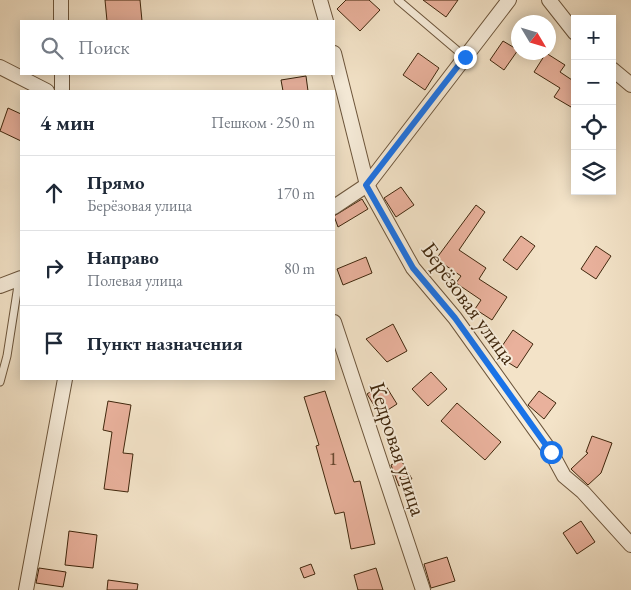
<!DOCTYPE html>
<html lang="ru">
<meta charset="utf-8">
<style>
body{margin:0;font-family:"EB Garamond",serif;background:#f2f2f3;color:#1f2937}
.controls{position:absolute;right:15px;top:15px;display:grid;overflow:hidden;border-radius:0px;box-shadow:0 2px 12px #0003}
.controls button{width:45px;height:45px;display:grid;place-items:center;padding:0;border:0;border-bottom:1px solid #e0e1e3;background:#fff;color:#1f2937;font:25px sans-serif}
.compass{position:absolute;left:511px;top:15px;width:45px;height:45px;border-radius:50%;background:#fff;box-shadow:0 2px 12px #0003;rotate:128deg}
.stop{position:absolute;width:15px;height:15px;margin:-11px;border:4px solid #1a73e8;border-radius:50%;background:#fff}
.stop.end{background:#1a73e8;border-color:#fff;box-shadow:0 1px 5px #0008}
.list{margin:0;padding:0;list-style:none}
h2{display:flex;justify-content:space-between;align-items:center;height:65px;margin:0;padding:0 20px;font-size:21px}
h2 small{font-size:16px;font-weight:400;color:#747a83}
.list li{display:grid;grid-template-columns:32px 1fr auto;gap:15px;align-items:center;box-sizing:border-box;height:75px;padding:0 20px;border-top:1px solid #e0e1e3}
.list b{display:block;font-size:19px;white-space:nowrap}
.list p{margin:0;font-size:16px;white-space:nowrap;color:#747a83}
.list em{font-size:16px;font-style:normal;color:#747a83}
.icon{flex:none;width:28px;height:28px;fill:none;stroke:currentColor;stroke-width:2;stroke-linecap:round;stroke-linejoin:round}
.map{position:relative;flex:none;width:631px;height:590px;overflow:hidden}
.search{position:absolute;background:#fff;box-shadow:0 2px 12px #0003;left:20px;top:20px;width:315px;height:55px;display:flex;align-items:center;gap:12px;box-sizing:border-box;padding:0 18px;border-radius:0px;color:#747a83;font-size:19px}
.panel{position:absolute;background:#fff;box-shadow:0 2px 12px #0003;left:20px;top:90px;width:315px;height:290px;border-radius:0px}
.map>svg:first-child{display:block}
.building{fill:#e9b19c;stroke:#40270d}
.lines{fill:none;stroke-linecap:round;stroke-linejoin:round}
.lane-casing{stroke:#6d563c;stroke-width:9}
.street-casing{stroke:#6d563c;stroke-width:16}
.lane{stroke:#f7eddb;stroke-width:7}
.street{stroke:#f7eddb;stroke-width:14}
.route{stroke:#1a73e8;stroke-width:6}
.labels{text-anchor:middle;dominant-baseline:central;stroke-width:4;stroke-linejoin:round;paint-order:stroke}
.number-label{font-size:20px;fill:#6a4a31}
.street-label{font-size:22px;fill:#40270d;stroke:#f7eddb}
</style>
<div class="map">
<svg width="631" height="590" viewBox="0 0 631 590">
<rect width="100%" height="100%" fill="#f3e3c8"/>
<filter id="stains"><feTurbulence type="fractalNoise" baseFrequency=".004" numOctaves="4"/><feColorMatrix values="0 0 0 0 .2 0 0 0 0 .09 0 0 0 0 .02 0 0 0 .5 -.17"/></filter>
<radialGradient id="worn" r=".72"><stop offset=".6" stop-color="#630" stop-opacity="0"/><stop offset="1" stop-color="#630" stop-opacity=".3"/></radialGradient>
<g class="building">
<polygon points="105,0 140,0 142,21 107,21"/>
<polygon points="346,0 369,0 380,10 360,31 337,9"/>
<polygon points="423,0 458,0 446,17"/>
<polygon points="503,41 518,50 504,70 490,60"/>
<polygon points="418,53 439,68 425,90 403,75"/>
<polygon points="546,53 565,65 560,72 575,82 575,102 571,107 554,97 560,88 534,72"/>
<polygon points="306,76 308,91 283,91 281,80"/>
<polygon points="8,108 21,114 21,141 0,131"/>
<polygon points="401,187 414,205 396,217 384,198"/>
<polygon points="362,199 368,209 338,227 334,216"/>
<polygon points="476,205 485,212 459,250 486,268 479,279 507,297 492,320 475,309 481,300 456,283 461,276 436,259"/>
<polygon points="521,236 535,246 517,270 503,260"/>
<polygon points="596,246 611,256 596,279 581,269"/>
<polygon points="366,257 372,273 343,285 337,269"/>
<polygon points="393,324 407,351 387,362 366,339"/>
<polygon points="513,330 533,344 517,368 496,355"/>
<polygon points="431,372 447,389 428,406 412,389"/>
<polygon points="384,383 397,404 380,415 367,394"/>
<polygon points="325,391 354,482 360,481 375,544 351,549 344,512 335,514 316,446 319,445 304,397"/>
<polygon points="539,391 556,403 544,419 528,405"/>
<polygon points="108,401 131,405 123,453 133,454 128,492 104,489 112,432 103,430"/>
<polygon points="457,403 501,442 485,460 441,421"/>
<polygon points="592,436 612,443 601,473 588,485 571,469 588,453 586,452"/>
<polygon points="401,460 412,479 399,486 391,465"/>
<polygon points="581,521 595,542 577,554 563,533"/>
<polygon points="69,531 97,535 93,568 65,565"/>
<polygon points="447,557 455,581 431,588 424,564"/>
<polygon points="311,564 315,574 304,578 300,568"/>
<polygon points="39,568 66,572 63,587 36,583"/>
<polygon points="376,568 383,590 358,590 354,575"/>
<polygon points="108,580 138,584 137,590 107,590"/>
</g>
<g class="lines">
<defs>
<g id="lane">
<polyline points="398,0 465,57"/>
<polyline points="0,382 7,356 19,279"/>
</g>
<g id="street">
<polyline points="61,0 61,21"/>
<polyline points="320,0 326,21"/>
<polyline points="549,0 575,33"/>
<polyline points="334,53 367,185 413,268 455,318 551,452 564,476 583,492 631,545"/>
<polyline points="0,67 47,91"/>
<polyline points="612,69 631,85"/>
<polyline points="62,74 62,91"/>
<polyline points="334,207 367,185 509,0"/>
<polyline points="0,286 21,278"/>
<polyline points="334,322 423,590"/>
<polyline points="26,590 65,379"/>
</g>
</defs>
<use href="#lane" class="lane-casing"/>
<use href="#street" class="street-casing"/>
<use href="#lane" class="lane"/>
<use href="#street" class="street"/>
</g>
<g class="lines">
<polyline class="route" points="465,57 366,185 413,268 455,318 551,452"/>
</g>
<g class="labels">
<g class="number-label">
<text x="333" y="458">1</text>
</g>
<g class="street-label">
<text transform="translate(469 303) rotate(54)">Берёзовая улица</text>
<text transform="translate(398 449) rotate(72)">Кедровая улица</text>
</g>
</g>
<rect width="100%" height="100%" filter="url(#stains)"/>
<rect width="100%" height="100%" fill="url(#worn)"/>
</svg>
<div class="controls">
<button>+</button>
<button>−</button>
<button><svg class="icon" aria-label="locate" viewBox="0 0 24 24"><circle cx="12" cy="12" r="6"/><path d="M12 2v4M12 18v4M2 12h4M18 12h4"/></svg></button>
<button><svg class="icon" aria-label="layers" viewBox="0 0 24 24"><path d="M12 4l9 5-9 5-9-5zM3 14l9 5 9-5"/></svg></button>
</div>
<svg class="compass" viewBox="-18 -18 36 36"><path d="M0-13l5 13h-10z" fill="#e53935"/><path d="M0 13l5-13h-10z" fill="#747a83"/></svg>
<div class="stop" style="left:551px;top:452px"></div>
<div class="stop end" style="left:465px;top:57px"></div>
<div class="search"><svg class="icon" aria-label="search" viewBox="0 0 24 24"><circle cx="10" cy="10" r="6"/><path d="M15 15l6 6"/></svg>Поиск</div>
<section class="panel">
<h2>4 мин<small>Пешком · 250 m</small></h2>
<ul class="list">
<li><svg class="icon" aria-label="ahead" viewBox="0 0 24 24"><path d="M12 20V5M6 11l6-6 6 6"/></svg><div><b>Прямо</b><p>Берёзовая улица</p></div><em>170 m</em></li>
<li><svg class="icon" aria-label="right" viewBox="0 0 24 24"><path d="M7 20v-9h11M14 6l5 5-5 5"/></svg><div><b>Направо</b><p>Полевая улица</p></div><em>80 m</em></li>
<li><svg class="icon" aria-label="arrive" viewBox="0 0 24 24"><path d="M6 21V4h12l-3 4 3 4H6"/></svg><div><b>Пункт назначения</b></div></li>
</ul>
</section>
</div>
